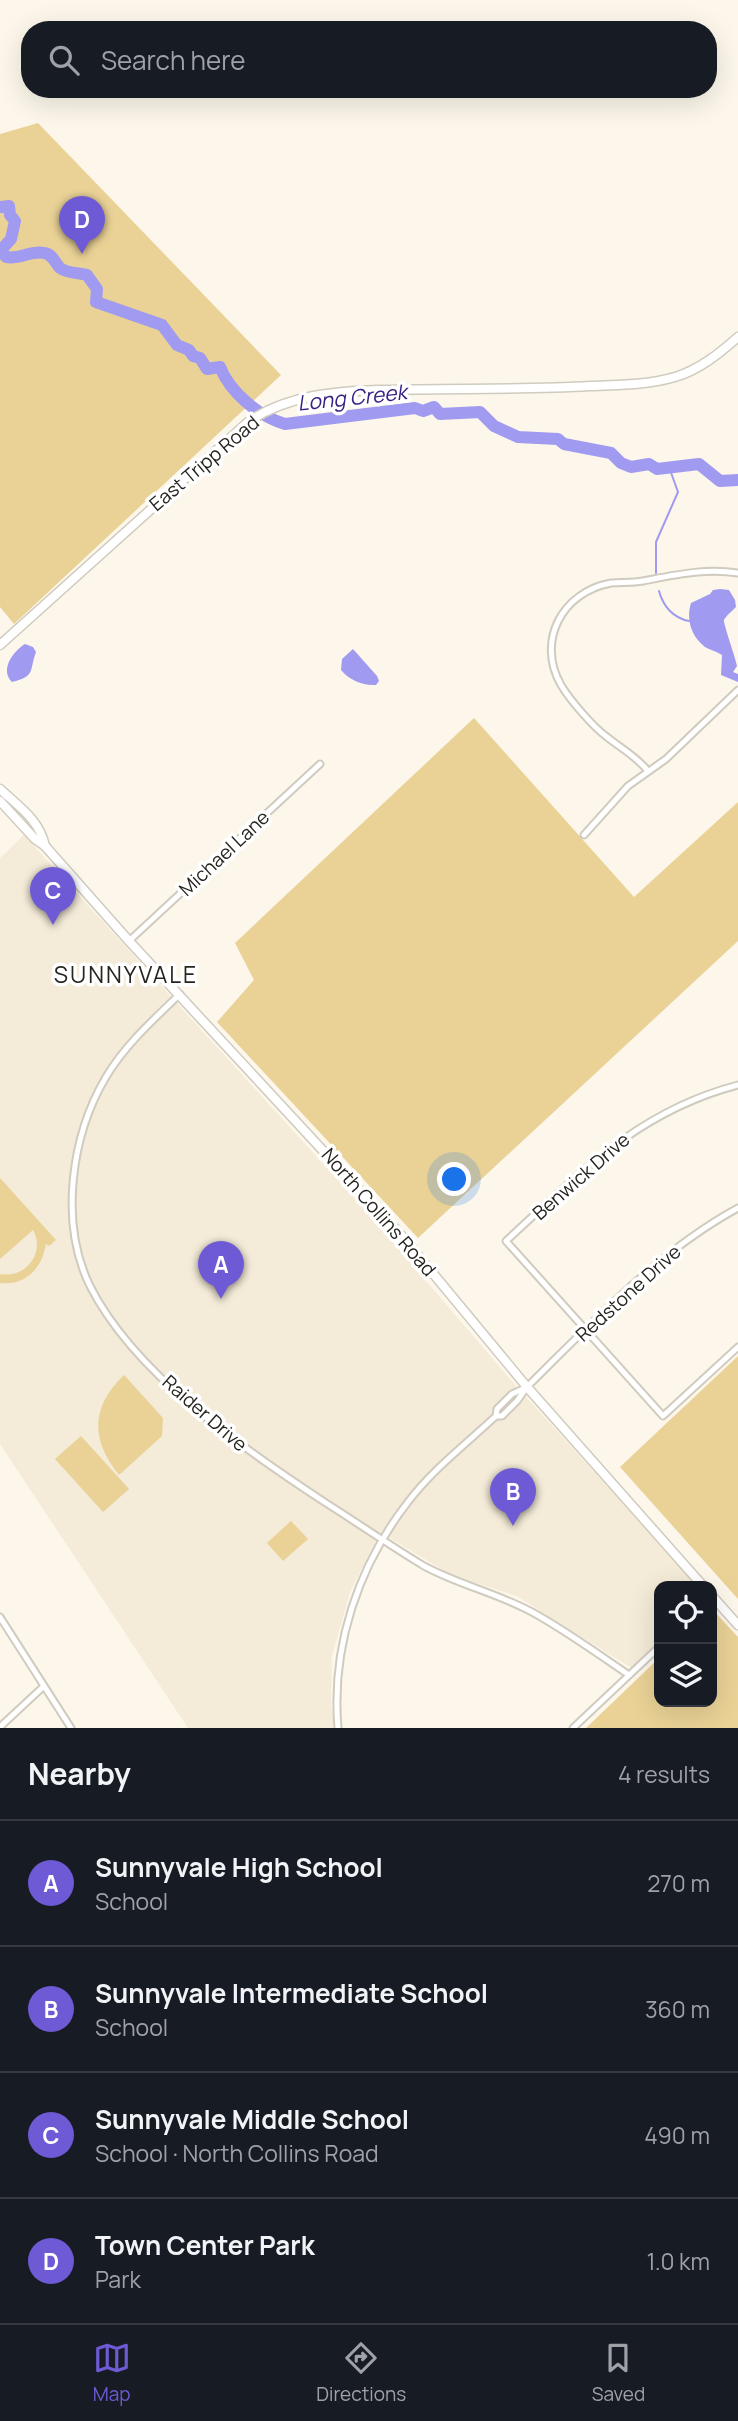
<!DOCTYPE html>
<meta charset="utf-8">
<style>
body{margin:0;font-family:Manrope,sans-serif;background:#242831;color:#f1f3f6}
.controls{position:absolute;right:21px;bottom:21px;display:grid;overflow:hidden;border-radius:14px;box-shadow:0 7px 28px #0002}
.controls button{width:63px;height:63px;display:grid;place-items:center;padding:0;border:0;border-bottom:2px solid #363941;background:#171b24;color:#f1f3f6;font:35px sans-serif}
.you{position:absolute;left:455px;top:1180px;width:24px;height:24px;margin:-18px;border:5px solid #fff;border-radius:50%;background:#1a73e8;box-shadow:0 0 0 10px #1a73e833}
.badge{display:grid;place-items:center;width:46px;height:46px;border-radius:50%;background:#6d5ad4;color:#fff;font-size:23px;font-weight:700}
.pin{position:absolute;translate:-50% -58px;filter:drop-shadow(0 2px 4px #0008)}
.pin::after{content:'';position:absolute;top:37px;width:24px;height:21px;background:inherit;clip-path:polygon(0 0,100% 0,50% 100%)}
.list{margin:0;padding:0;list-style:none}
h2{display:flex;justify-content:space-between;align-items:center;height:91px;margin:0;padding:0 28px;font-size:30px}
h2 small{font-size:23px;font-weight:400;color:#9ea1a6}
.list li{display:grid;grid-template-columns:46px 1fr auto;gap:21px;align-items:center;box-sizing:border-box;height:126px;padding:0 28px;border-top:2px solid #363941}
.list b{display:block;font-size:26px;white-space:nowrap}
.list p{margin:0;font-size:23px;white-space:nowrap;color:#9ea1a6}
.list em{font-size:23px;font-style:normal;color:#9ea1a6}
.icon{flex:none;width:38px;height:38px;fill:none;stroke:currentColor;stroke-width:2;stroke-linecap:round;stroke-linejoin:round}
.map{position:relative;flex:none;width:738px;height:1728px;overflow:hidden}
.search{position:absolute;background:#171b24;box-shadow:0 7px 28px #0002;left:21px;right:21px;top:21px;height:77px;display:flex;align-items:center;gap:18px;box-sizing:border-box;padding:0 24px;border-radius:28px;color:#9ea1a6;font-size:26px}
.sheet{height:595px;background:#171b24}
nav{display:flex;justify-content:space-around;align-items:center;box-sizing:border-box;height:98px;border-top:2px solid #363941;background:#171b24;font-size:19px;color:#9ea1a6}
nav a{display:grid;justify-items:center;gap:4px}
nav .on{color:#6d5ad4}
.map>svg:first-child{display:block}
.built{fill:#f4ebd8}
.green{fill:#ead296}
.water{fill:#a09af1}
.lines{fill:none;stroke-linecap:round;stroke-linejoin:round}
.stream{stroke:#a09af1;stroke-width:2}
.river{stroke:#a09af1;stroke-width:12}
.street-casing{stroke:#d0cbbf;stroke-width:9}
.secondary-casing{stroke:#d0cbbf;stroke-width:11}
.street{stroke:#fff;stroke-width:5}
.secondary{stroke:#fff;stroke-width:8}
.labels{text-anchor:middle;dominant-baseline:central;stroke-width:7;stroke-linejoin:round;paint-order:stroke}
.street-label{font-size:19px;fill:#26241f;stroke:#fff}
.water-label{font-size:21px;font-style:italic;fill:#382184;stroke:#fff}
.quarter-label{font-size:23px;letter-spacing:2px;fill:#26241f;stroke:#fff}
</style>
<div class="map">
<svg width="738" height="1728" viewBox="0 0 738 1728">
<rect width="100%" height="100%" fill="#fcf7ea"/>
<polygon class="built" points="24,835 367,1212 516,1386 698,1586 659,1586 659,1644 633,1669 517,1596 453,1576 380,1532 350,1592 332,1656 331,1704 334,1728 188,1728 0,1444 0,858"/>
<g class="green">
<polygon points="38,123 281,375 14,624 0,607 0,134"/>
<polygon points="474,718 634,897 738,802 738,941 418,1238 217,1022 254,980 235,943"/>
<path d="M0,1178l56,62 -7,6 -3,-2c-4,24 -20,42 -46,39v-9c25,5 46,-21 33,-44l-33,29z"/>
<polygon points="738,1356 738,1599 620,1467"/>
<path d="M124,1375l39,43 -1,18 -43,39c-29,-36 -28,-68 5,-100z"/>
<polygon points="81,1436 129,1489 103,1512 55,1459"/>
<polygon points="291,1521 308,1539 283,1561 267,1543"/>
<polygon points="712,1609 738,1637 738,1728 586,1728 659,1658 659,1702 712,1702"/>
</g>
<g class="water">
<path d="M720,589l9,1 6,10 1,7c-3,3 -11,10 -12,13 -1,3 12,39 13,46l-4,6 5,2v8l-17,-7 1,-20c-6,-4 -12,-5 -17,-8 -14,-11 -19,-28 -14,-44l19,-9 3,-4z"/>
<path d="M25,644l8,3 3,5c-7,19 0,24 -24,30 -12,-12 0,-30 13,-38z"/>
<path d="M353,649l24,27 2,5 -3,4c-13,1 -27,-5 -35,-15l1,-11z"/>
</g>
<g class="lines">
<g class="stream">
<polyline points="656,573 656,542 678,492 669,467"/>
<path d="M659,591c4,15 14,27 30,30"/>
</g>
<path class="river" d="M0,207l9,-1 1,9 5,6 -4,18 -10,11 5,7c13,3 25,-7 38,-4 9,1 11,10 16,15 6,5 20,5 27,7l10,14 -1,13 66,23 15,20 12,5 4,6 7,2 7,11 13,-2c10,25 38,49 65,57l130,-16 8,3 11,-4 6,7 40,-2 14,14 24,11 40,2 6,5 47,9 10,10 10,4 18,-3 8,5 42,-5 21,17 18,-1"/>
<defs>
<g id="street">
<path d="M648,771c-12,-15 -26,-22 -41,-34 -14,-10 -37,-37 -46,-52 -25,-44 1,-93 50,-102 10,-1 21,0 32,-2 32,-6 62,-13 95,-8"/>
<polyline points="584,835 628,786 666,759 738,690"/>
<polyline points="129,941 320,764"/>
<path d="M180,994c-27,26 -55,51 -74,83 -35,59 -47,146 -16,209 45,89 155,164 236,217 33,21 65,43 98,63 35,19 73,27 108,46 33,18 66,42 97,63"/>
<path d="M738,1085c-100,26 -159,89 -232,156l157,175 75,-69"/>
<polyline points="496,1416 497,1409 512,1394 525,1388"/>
<polyline points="0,1617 71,1728"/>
<polyline points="0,1727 44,1686"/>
<path d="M338,1728c-7,-81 20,-162 70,-226 24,-32 59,-59 88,-86h6l15,-15 10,-14c65,-64 130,-135 211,-179"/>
<polyline points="573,1728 659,1647"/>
</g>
<g id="secondary">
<path d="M0,645l248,-223c39,-27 88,-31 134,-32 69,-2 139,0 208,-4 29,-1 57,-1 85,-9 24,-7 45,-24 63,-40"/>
<path d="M0,789c19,18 39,30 45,57"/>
<polyline points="0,801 35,839 45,846 129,941 402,1236 527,1387 703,1586"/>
<polyline points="712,1596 738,1625"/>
</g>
</defs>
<use href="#street" class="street-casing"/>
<use href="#secondary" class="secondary-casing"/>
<use href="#street" class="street"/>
<use href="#secondary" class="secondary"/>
</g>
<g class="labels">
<g class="street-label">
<text transform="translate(204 463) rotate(-40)">East Tripp Road</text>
<text transform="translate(224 853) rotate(-43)">Michael Lane</text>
<text transform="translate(581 1176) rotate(-41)">Benwick Drive</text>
<text transform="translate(379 1212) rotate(49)">North Collins Road</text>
<text transform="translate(628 1293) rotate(-42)">Redstone Drive</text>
<text transform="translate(205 1413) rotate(41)">Raider Drive</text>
</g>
<g class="water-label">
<text transform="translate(352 397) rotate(-6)">Long Creek</text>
</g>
<g class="quarter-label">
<text x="126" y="974">SUNNYVALE</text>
</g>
</g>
</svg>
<div class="controls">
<button><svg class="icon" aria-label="locate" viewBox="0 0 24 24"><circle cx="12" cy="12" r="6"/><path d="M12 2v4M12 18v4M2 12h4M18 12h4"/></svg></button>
<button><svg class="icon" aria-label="layers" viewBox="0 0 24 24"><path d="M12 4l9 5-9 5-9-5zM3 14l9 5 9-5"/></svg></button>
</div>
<div class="you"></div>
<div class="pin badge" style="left:221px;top:1299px">A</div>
<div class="pin badge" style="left:513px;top:1526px">B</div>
<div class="pin badge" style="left:53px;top:925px">C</div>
<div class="pin badge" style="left:82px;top:254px">D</div>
<div class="search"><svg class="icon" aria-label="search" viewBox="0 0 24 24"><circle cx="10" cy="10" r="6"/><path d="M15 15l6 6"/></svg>Search here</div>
</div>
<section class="sheet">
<h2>Nearby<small>4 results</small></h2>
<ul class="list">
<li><span class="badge">A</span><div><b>Sunnyvale High School</b><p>School</p></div><em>270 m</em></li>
<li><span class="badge">B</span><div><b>Sunnyvale Intermediate School</b><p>School</p></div><em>360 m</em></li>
<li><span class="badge">C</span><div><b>Sunnyvale Middle School</b><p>School · North Collins Road</p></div><em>490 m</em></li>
<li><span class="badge">D</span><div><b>Town Center Park</b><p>Park</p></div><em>1.0 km</em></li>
</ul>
</section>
<nav>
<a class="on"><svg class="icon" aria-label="map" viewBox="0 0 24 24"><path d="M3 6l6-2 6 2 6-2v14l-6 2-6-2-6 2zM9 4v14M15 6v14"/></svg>Map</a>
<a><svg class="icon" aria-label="directions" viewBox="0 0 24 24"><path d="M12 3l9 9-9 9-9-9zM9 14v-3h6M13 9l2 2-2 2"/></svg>Directions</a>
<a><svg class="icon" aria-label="saved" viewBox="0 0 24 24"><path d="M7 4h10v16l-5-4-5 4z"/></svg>Saved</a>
</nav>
